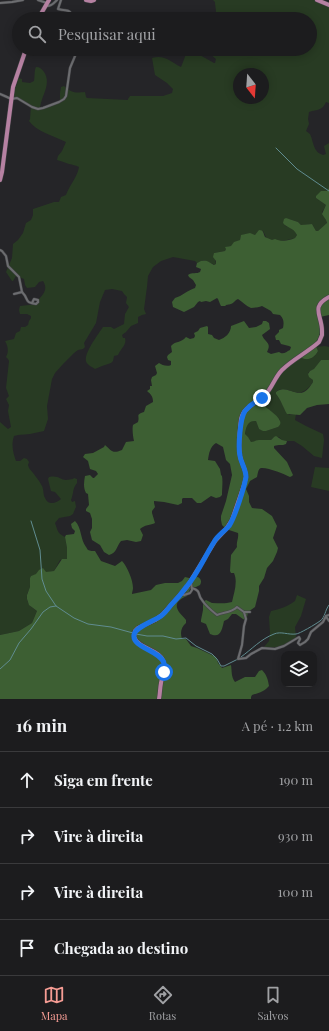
<!DOCTYPE html>
<html lang="pt">
<meta charset="utf-8">
<style>
body{margin:0;font-family:"Playfair Display",serif;background:#29292b;color:#f1f3f6}
.controls{position:absolute;right:12px;bottom:12px;display:grid;overflow:hidden;border-radius:8px;box-shadow:0 2px 10px #0003}
.controls button{width:36px;height:36px;display:grid;place-items:center;padding:0;border:0;border-bottom:1px solid #3a3a3c;background:#1c1c1e;color:#f1f3f6;font:20px sans-serif}
.compass{position:absolute;left:233px;top:68px;width:36px;height:36px;border-radius:50%;background:#1c1c1e;box-shadow:0 2px 10px #0003;rotate:163deg}
.stop{position:absolute;width:12px;height:12px;margin:-9px;border:3px solid #1a73e8;border-radius:50%;background:#fff}
.stop.end{background:#1a73e8;border-color:#fff;box-shadow:0 1px 4px #0008}
.list{margin:0;padding:0;list-style:none}
h2{display:flex;justify-content:space-between;align-items:center;height:52px;margin:0;padding:0 16px;font-size:17px}
h2 small{font-size:13px;font-weight:400;color:#a0a1a4}
.list li{display:grid;grid-template-columns:26px 1fr auto;gap:12px;align-items:center;box-sizing:border-box;height:56px;padding:0 16px;border-top:1px solid #3a3a3c}
.list b{display:block;font-size:15px;white-space:nowrap}
.list em{font-size:13px;font-style:normal;color:#a0a1a4}
.icon{flex:none;width:22px;height:22px;fill:none;stroke:currentColor;stroke-width:2;stroke-linecap:round;stroke-linejoin:round}
.map{position:relative;flex:none;width:329px;height:699px;overflow:hidden}
.search{position:absolute;background:#1c1c1e;box-shadow:0 2px 10px #0003;left:12px;right:12px;top:12px;height:44px;display:flex;align-items:center;gap:10px;box-sizing:border-box;padding:0 14px;border-radius:22px;color:#a0a1a4;font-size:15px}
.sheet{height:276px;background:#1c1c1e}
nav{display:flex;justify-content:space-around;align-items:center;box-sizing:border-box;height:56px;border-top:1px solid #3a3a3c;background:#1c1c1e;font-size:11px;color:#a0a1a4}
nav a{display:grid;justify-items:center;gap:2px}
nav .on{color:#f59c94}
.map>svg:first-child{display:block}
.green{fill:#283b23;fill-rule:evenodd}
.forest{fill:#3d5f33}
.lines{fill:none;stroke-linecap:round;stroke-linejoin:round}
.stream{stroke:#608c90;stroke-width:1}
.minor-casing{stroke:#414144;stroke-width:3}
.primary-casing{stroke:#414144;stroke-width:5}
.minor{stroke:#6c6d70;stroke-width:2}
.primary{stroke:#b681a2;stroke-width:4}
.route{stroke:#1a73e8;stroke-width:5}
</style>
<div class="map">
<svg width="329" height="699" viewBox="0 0 329 699">
<rect width="100%" height="100%" fill="#252528"/>
<g class="green">
<path d="M213,0h110l6,3v100l-3,-1c-4,9 -8,7 -17,10l-1,7 1,5 -3,7 4,3c4,9 3,18 13,21l3,-1 -2,-8 5,-3v45l-2,3h-4l-7,6v1l10,7v1l-4,6 4,8 1,4 -9,7h-2l-4,-7 -9,1h-2l-3,-3 -9,-3 -4,7c6,1 10,4 12,9l-2,3c-7,2 -24,6 -29,-1 -1,-1 -2,-5 -3,-6l-8,4c-5,-1 -10,-2 -14,1l-1,4 -9,6 -5,1v2l-1,2 -11,2 2,11 -1,1 -11,-5 -7,3 -2,-2 -22,-4 -12,4 -8,6 -5,9 -1,11 -3,22 2,5 -4,1 -4,2v6l-7,3 -5,6 -4,3 1,3h2c2,7 -4,10 -7,17l-4,1 -1,5 -2,2 -9,3 -7,3c-3,-2 -9,-5 -9,-8 -2,-8 13,-28 17,-34h8l3,2 10,-5 1,-10 4,-7 -3,-4 1,-6 -3,-3 -2,-3 -10,-2 -7,1 -5,12 -4,21 -12,20 1,4 -2,2 -5,1 -4,3 -10,10 -9,10 -3,6 -5,27 1,13 -4,12 -14,3 -12,1 -4,1c-3,9 -1,17 2,25h4l4,-3 3,1 2,3 -1,3 1,3c4,5 10,12 13,18 2,4 1,9 3,12 3,8 12,5 16,1l-6,-7 -4,-1 -3,-12 1,-2c10,-2 11,3 17,3 3,0 5,-1 7,-1l1,-1 3,1v4c-5,6 -3,10 -6,17l1,2 3,-1 1,6 -1,2 -2,5 -3,2 -11,2 -4,5c3,8 2,10 10,14l2,11v11l-7,1 -6,11 -23,5c-1,4 -1,7 -1,10 0,4 -3,6 -3,10 -1,7 5,12 10,15l-5,12 -13,8 -19,4v-213l8,7 3,-2 -3,-16 1,-6 -3,-6 3,-3 -3,-8 3,-27 -1,-2 -2,-2c3,-5 2,-11 -1,-16l9,-2 2,-6 4,-2 1,-4h4l3,-2 1,-4 2,-3v-2l-4,-2h-7l-1,-4 1,-4 18,-2v-4c6,-6 10,-11 5,-19l-4,1 -4,5 -8,1 -2,-3 -1,-6 -8,-3 -3,5h-1l-6,-9 6,-14 1,-14 5,-4 5,-7 3,-10 5,-3 2,-5v-6l21,-7h5l2,-5 5,-2c4,-11 11,-17 13,-28 -4,-2 -6,-2 -10,-3 -4,-1 -7,-3 -12,-4l1,-4 4,-5 4,-9c-13,-6 -30,-11 -37,-21l1,-2 1,-13 -18,-10v-8l4,-3 1,-7 4,1v3l8,1 4,-2c1,-5 0,-10 2,-14 4,0 6,2 8,5 8,12 -3,24 -4,36l3,1 17,-7v-9l1,-6 3,-1c8,7 11,7 21,6l1,5 1,1 41,2v-1l2,-3h33l9,-3 1,-4 -6,-6 -12,-8 -3,-17c12,-4 19,4 29,9 3,-6 4,-13 8,-18l25,14h1l1,-4 -12,-10h106v-30h-99c8,-5 4,-9 4,-17zM239,74h24v24h-24z"/>
<path d="M325,346l4,1v13h-8l-7,10 -4,1 -2,2 5,7v2c-15,23 -26,-1 -37,10v2c6,7 7,14 13,21l7,-1 -1,6 11,6 17,8 1,6 -2,18 -8,-2 -12,-10 -8,-5h-7l-5,-1 -3,-3h-5l-3,3 -15,1 -3,2 -2,-1 -6,-8c2,-6 0,-8 6,-13h5l3,8 7,2 12,-4 2,-7c-6,-8 -16,-12 -21,-20v-3l15,-17 25,-24c7,6 15,3 19,-5l-2,-4z"/>
<polygon points="315,467 329,468 329,491 311,487"/>
<path d="M297,595l9,4 -5,17 -6,11 1,10c-11,9 -18,12 -32,10l5,-6 1,-8 -1,-16 2,-6c9,-2 16,-4 24,-10z"/>
</g>
<g class="forest">
<path d="M329,188v127l-9,2c-2,5 0,9 0,14 0,5 -3,9 -5,13l3,7c-4,8 -12,11 -19,5l-3,1 -26,29 -11,11v3c4,7 19,14 21,21 1,3 0,4 -2,6l-12,4h-3l-4,-2 -3,-8c-9,-1 -10,7 -11,13l3,3 3,5c4,0 4,-2 8,-2 4,0 8,0 12,0l3,-3 2,-1 6,4 5,1 -1,3c-4,2 -7,0 -12,2v2l13,14 6,13 -1,1 -2,1c-5,-3 -23,-10 -29,-9 -3,1 -3,5 -4,9l-7,4 -4,8 3,7v6l3,6 10,1 10,7 5,10 -4,12 5,10 -1,4 -4,9 -6,7 -3,10 -5,8v5l-4,16 -7,5 -1,5 -2,3 -2,-1 -7,-5h-4l-4,5 -4,2c-2,8 -3,18 -14,13l-4,-10 -5,-2v-2l2,-10v-8l3,-2 6,3c7,0 13,1 20,-1 2,-9 6,-20 2,-29h-3l-1,-2 1,-16 6,-8c-1,-5 2,-9 1,-14l-12,-4 -4,-4 -1,-5v-4l5,-15 6,-26 -2,-11 -4,-4 -3,-13 -7,-4c-6,4 -7,10 -8,17l7,1 5,8 1,6 1,1c1,6 0,12 0,19l-2,2 -4,1 -5,-2 -10,7h-4l-5,-5h-9l-1,1v4l-4,2 -14,-3 -10,-1v2l1,4 -3,4v2l3,10c-4,2 -11,2 -15,6l3,6 -2,6 -5,1 -9,-2 -6,1c-5,6 -4,12 -12,14l-5,-3 -4,-7 -8,-5 -2,-8 2,-4v-9l-2,-6 -4,-2v-2l3,-4 -1,-11 -2,-1c-3,-6 -2,-11 -1,-17l5,-1 3,3h1l4,-4 -2,-3 -6,-2 -2,-8 -5,-4 2,-3 8,-1 11,-6 1,-2c7,6 7,9 17,5l4,-8 8,-1c-1,-4 -2,-13 -1,-16 0,0 5,-3 5,-3 2,-7 -3,-7 6,-10l2,-6 7,-4c0,-5 -2,-8 -6,-11l3,-2v-3h2l-1,-6 1,-3 4,-2 1,-2 -2,-7 4,-3c3,2 8,4 12,2v-4l-3,-1 -1,-3 1,-2 4,-3 -1,-6c4,-5 10,-3 15,-9l4,2 4,-1 1,-2 -1,-3 4,-2 2,-3 7,-2 1,1v7l4,1 2,3 5,2c6,-2 12,-7 12,-14l13,-5 5,7 7,-1 6,-3 1,-3h3l3,2 1,6 -8,6c3,8 10,7 5,17l4,2 8,-2c4,3 7,0 11,-2l1,-3 -2,-1 -8,-2 -2,-4h-3l-1,-4 4,-4v-2l4,-2c1,-5 1,-9 -3,-13l-7,-1 -2,-3 -9,-5c-4,2 -7,1 -11,2 -5,-2 -8,-6 -13,-9 -3,1 -4,4 -7,5 -3,1 -4,0 -6,2h-4l-1,-2 -2,-5 -1,-1 -7,4 -4,-1 -5,1 -1,-1 -2,1 -4,5 -10,5 -11,-5 -1,-5 3,-4c7,-2 13,-8 20,-10l1,-3 -3,-5 -4,-3 -1,-2c4,-3 9,-1 12,-3l1,-3 -5,-2 1,-4c8,-5 10,-2 17,2l2,-1v-3l-3,-4 1,-4 11,-2 1,-2 -1,-2 6,-1 3,-4 6,-2 1,-5 9,-2 5,2 4,-5c5,0 4,3 6,7l7,3 3,-1c6,3 13,2 20,-1l2,-3c-4,-8 -9,-6 -14,-12l1,-4 2,-1 12,4 3,3 11,-1 4,7h2l9,-8 -1,-3 -4,-6 4,-9 -10,-7v-2l5,-5h6z"/>
<path d="M321,360h8v44l-12,1 -10,3 -7,7 -13,-1c-4,-7 -6,-14 -11,-20v-2c9,-8 18,4 28,0 4,-2 7,-7 9,-10v-2l-4,-3 -1,-3 2,-3 4,-2z"/>
<path d="M75,521c7,7 5,18 11,26 1,1 1,2 2,3 2,1 5,1 7,1l6,10 14,5 7,-5c5,5 11,19 11,27 0,2 -1,4 -1,6l19,-4 5,-5 9,-2h13l4,-2 3,-4 4,1 9,-1c3,2 4,4 2,8l-4,2h-5l-4,9c-7,3 -14,7 -8,16 2,3 5,5 7,8v3c-5,4 -6,10 -4,16h4l5,7 6,2 19,9 2,6 4,5 9,-3c1,6 0,12 4,17l10,-5h10l4,-6 3,-1c5,5 6,10 7,16 -4,5 -10,7 -17,9l-1,2v2h-251v-64l19,-4 13,-8 5,-12 -8,-6 -2,-6v-4l3,-8v-9l1,-2 5,-2 3,-4 4,-2 3,4 8,-1 8,-12h5v-11l-2,-11 1,-2 8,-1 1,-3 -3,-3 -1,-4z"/>
</g>
<g class="lines">
<g class="stream">
<polyline points="276,148 297,169 329,191"/>
<polyline points="31,521 40,550 42,579 46,591 56,606 74,618 88,624 111,627 133,633"/>
<polyline points="136,634 147,636 163,636 176,639 186,638 196,646 212,654 217,659 221,666 224,666 238,659"/>
<path d="M241,657c11,-8 20,-18 33,-23 7,-3 14,1 22,0 3,0 20,-10 24,-13 5,-3 5,-11 9,-16"/>
<polyline points="0,669 10,660 19,643 31,629 43,612 50,607 56,606"/>
</g>
<defs>
<g id="minor">
<polyline points="38,0 47,3"/>
<path d="M61,0l-3,9c11,3 10,-2 16,10"/>
<polyline points="0,3 12,2 23,0"/>
<path d="M46,6c5,1 8,-3 11,-6"/>
<polyline points="0,94 7,97 11,99 17,98 32,107 38,109 43,108 59,102 64,99 66,96 70,68 78,49"/>
<path d="M0,250l2,1 4,5 2,10 11,11 3,15c8,8 1,10 14,12l2,-2"/>
<polyline points="14,294 22,292"/>
<polyline points="32,303 34,299 38,300 38,302"/>
<path d="M192,588c10,3 5,7 10,12 3,5 10,11 15,15 7,-3 14,-2 20,-8l7,5h6"/>
<polyline points="181,594 184,595 190,593 192,590 191,582"/>
<polyline points="244,612 246,619 244,626 242,645 238,659 246,658 251,654 262,648 275,649 284,646 299,637 300,639 298,643 300,645 305,642 308,639 311,632 323,622 326,616"/>
<polyline points="329,615 326,616 327,618 329,621"/>
</g>
<g id="primary">
<polyline points="86,0 91,1 94,0"/>
<polyline points="317,0 329,5"/>
<polyline points="38,19 49,0"/>
<polyline points="0,180 2,172 13,87 26,49"/>
<path d="M159,699c1,-5 1,-11 2,-16 1,-6 4,-13 3,-19 -2,-15 -25,-14 -30,-27l1,-6 3,-3 17,-8 7,-5 25,-28 28,-46 11,-12 6,-9 12,-35 2,-8c0,-8 -5,-14 -6,-21 -2,-9 0,-28 1,-37 3,-13 16,-16 24,-24 7,-7 10,-18 17,-25 11,-11 26,-18 37,-28l3,-7v-4c0,-16 -12,-24 7,-34"/>
</g>
</defs>
<use href="#minor" class="minor-casing"/>
<use href="#primary" class="primary-casing"/>
<use href="#minor" class="minor"/>
<use href="#primary" class="primary"/>
</g>
<g class="lines">
<path class="route" d="M164,672c0,-3 1,-6 0,-9 -4,-13 -32,-15 -30,-28 1,-8 20,-14 27,-19 4,-3 7,-7 10,-11 6,-6 11,-12 16,-19 11,-13 18,-30 27,-44 4,-7 10,-10 15,-16 6,-9 15,-38 17,-49 0,-8 -5,-14 -6,-21 -2,-9 0,-38 5,-45 5,-6 11,-10 17,-13"/>
</g>
</svg>
<div class="controls">
<button><svg class="icon" aria-label="layers" viewBox="0 0 24 24"><path d="M12 4l9 5-9 5-9-5zM3 14l9 5 9-5"/></svg></button>
</div>
<svg class="compass" viewBox="-18 -18 36 36"><path d="M0-13l5 13h-10z" fill="#e53935"/><path d="M0 13l5-13h-10z" fill="#a0a1a4"/></svg>
<div class="stop" style="left:164px;top:672px"></div>
<div class="stop end" style="left:262px;top:398px"></div>
<div class="search"><svg class="icon" aria-label="search" viewBox="0 0 24 24"><circle cx="10" cy="10" r="6"/><path d="M15 15l6 6"/></svg>Pesquisar aqui</div>
</div>
<section class="sheet">
<h2>16 min<small>A pé · 1.2 km</small></h2>
<ul class="list">
<li><svg class="icon" aria-label="ahead" viewBox="0 0 24 24"><path d="M12 20V5M6 11l6-6 6 6"/></svg><div><b>Siga em frente</b></div><em>190 m</em></li>
<li><svg class="icon" aria-label="right" viewBox="0 0 24 24"><path d="M7 20v-9h11M14 6l5 5-5 5"/></svg><div><b>Vire à direita</b></div><em>930 m</em></li>
<li><svg class="icon" aria-label="right" viewBox="0 0 24 24"><path d="M7 20v-9h11M14 6l5 5-5 5"/></svg><div><b>Vire à direita</b></div><em>100 m</em></li>
<li><svg class="icon" aria-label="arrive" viewBox="0 0 24 24"><path d="M6 21V4h12l-3 4 3 4H6"/></svg><div><b>Chegada ao destino</b></div></li>
</ul>
</section>
<nav>
<a class="on"><svg class="icon" aria-label="map" viewBox="0 0 24 24"><path d="M3 6l6-2 6 2 6-2v14l-6 2-6-2-6 2zM9 4v14M15 6v14"/></svg>Mapa</a>
<a><svg class="icon" aria-label="directions" viewBox="0 0 24 24"><path d="M12 3l9 9-9 9-9-9zM9 14v-3h6M13 9l2 2-2 2"/></svg>Rotas</a>
<a><svg class="icon" aria-label="saved" viewBox="0 0 24 24"><path d="M7 4h10v16l-5-4-5 4z"/></svg>Salvos</a>
</nav>
